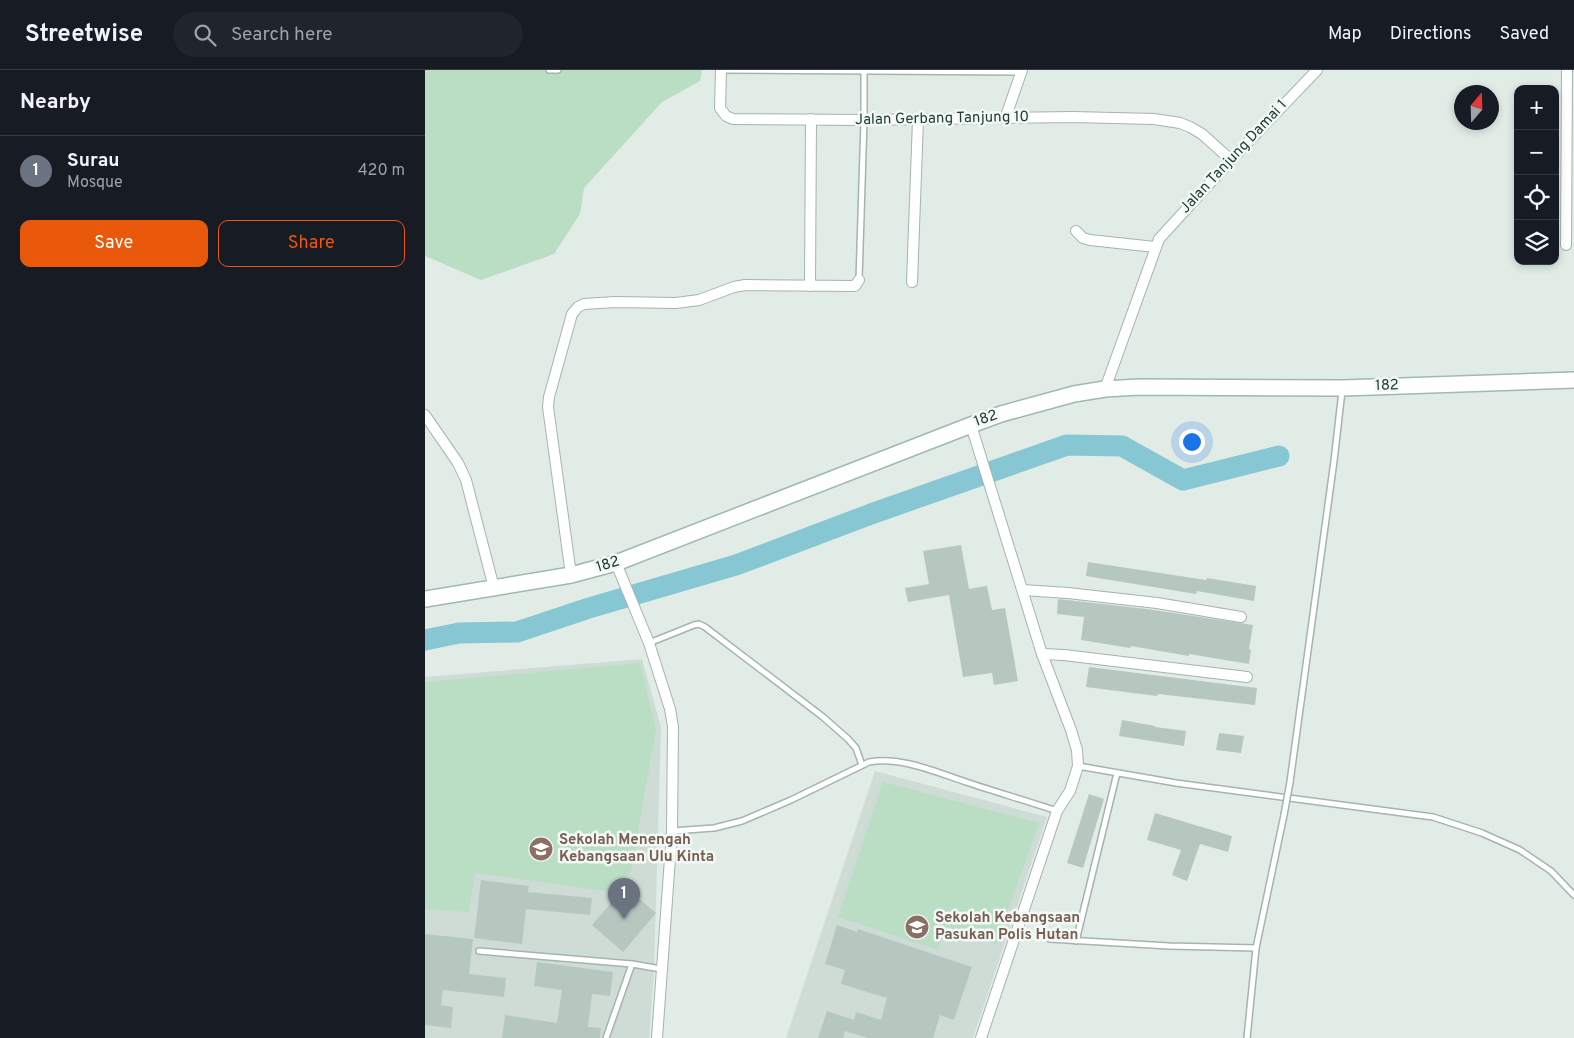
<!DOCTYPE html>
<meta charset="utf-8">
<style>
body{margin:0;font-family:Overpass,sans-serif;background:#20242c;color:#f1f3f6}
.controls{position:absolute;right:15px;top:15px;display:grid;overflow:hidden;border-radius:10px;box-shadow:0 2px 8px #0003}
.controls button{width:45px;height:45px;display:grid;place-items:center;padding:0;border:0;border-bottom:1px solid #363941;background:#171b24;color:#f1f3f6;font:25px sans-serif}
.compass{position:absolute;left:1029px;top:15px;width:45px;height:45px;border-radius:50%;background:#171b24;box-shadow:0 2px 8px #0003;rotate:19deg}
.you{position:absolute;left:766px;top:371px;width:18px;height:18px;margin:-12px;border:4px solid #fff;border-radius:50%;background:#1a73e8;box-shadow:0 0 0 8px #1a73e833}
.badge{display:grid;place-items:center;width:32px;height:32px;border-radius:50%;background:#ea580c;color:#fff;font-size:16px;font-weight:700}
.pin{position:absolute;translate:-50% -41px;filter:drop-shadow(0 1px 2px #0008)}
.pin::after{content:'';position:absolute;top:26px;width:18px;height:15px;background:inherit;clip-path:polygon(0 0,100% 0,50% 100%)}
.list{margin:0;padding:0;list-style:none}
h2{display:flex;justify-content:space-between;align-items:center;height:65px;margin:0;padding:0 20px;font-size:21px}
h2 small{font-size:16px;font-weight:400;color:#9ea1a6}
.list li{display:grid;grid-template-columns:32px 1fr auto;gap:15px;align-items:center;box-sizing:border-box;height:70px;padding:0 20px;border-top:1px solid #363941}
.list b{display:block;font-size:19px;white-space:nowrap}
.list p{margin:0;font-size:16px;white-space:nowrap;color:#9ea1a6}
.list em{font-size:16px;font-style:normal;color:#9ea1a6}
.actions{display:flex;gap:10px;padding:15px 20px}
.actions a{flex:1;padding:11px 0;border:1px solid #ea580c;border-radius:10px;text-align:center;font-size:18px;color:#ea580c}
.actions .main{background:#ea580c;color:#fff}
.icon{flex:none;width:28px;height:28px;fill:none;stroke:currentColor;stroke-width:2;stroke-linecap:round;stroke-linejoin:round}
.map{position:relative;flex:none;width:1149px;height:968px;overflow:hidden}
header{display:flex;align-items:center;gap:30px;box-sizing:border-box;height:70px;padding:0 25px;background:#171b24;border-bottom:1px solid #363941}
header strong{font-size:24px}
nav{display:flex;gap:28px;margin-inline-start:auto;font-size:18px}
.search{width:350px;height:45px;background:#20242c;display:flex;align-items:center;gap:12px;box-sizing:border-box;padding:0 18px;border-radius:28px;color:#9ea1a6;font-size:19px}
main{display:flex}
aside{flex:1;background:#171b24}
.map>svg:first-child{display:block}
.built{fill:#cfdcd6}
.green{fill:#b9dec4}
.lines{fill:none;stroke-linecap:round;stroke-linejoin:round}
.river{stroke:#87c6d3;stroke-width:21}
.building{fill:#b6c7c0}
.lane-casing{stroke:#a4b4ae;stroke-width:8}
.street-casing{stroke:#a4b4ae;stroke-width:12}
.secondary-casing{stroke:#9fb8b0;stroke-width:18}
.lane{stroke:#fff;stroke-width:5}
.street{stroke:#fff;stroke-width:10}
.secondary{stroke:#fff;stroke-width:15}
.lane-bridge-casing{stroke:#a4b4ae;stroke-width:8;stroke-linecap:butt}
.lane-bridge{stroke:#fff;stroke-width:5}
.labels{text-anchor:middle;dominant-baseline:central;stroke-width:5;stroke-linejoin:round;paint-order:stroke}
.street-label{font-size:15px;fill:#213d36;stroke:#f2f9f5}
.education-label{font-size:15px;font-weight:bold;fill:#785e54;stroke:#f2f9f5;text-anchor:start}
</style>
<header>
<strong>Streetwise</strong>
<div class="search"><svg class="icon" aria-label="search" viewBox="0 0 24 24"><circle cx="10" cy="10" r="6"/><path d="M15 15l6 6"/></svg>Search here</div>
<nav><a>Map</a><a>Directions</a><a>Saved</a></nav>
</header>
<main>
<aside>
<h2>Nearby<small></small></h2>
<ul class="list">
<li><span class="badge" style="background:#6b7280">1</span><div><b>Surau</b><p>Mosque</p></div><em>420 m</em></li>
</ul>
<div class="actions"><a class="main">Save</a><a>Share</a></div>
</aside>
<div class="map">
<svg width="1149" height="968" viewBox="0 0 1149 968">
<rect width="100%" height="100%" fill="#e1ece7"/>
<g class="built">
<polygon points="217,589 236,657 229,902 224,968 0,968 0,607"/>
<polygon points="450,701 622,747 548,968 361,968"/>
</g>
<g class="green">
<polygon points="0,0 277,0 275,11 237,32 159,118 155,144 129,184 56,210 0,186"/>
<polygon points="215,593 231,659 206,801 187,822 50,803 44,842 0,839 0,612"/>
<polygon points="458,712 614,753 571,875 521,856 513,880 413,847"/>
</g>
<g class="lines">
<polyline class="river" points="0,570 34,563 92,562 164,538 311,495 446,444 642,375 697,376 758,410 854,386"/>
</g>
<g class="building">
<polygon points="536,475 544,519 562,516 567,540 580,538 593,611 569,615 567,603 538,607 524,525 483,532 480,518 504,514 498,481"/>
<polygon points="663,492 781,510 782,508 831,516 829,531 772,521 771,524 661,506"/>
<polygon points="633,529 722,539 828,555 824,579 826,580 824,594 764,584 764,586 706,576 705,578 656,570 659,547 632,544"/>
<polygon points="664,597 832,618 830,635 733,624 732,626 661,617"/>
<polygon points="697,650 730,656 730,657 761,661 759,676 694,666"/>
<polygon points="794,663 819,666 816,683 791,680"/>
<polygon points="664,724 679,729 658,798 642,793"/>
<polygon points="730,743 807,766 803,782 775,774 762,811 747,805 756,780 722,770"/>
<polygon points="56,810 104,816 103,822 167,828 165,845 101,839 97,874 49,868"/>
<polygon points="200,817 231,843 198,882 167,855"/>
<polygon points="412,855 432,862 433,859 547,897 529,950 515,945 508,968 443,968 420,961 418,968 393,968 402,941 429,950 431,942 456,950 462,928 416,914 420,900 400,894"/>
<polygon points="0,864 48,869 44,904 81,908 79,927 18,920 16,935 28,937 26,958 0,955"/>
<polygon points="112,892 188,902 185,926 167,924 163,957 176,958 175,968 77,968 80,945 132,953 137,920 109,916"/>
</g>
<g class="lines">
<defs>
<g id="lane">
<polyline points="124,0 133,0"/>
<polyline points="296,0 597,2"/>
<polyline points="434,210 439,50 439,1"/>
<polyline points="224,573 269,555 274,554 280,557 398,647 423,669 431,678 437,695"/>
<polyline points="653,696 751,713 1008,747 1057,763 1095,780 1126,801 1149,825"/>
<polyline points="865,712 909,391 917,321"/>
<path d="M247,761l42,-3 28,-7 49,-21 78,-38c31,-6 67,10 97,20 30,10 61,19 91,29"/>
<polyline points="625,869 744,876 831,878"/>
<polyline points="651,871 692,703"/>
<polyline points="54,881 207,894 236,899"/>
<polyline points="181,968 207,894"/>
<polyline points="822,968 831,878 859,745"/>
</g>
<g id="street">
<polyline points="296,0 295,38 301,46 308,49 439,50 648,47 729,49 755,53 765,57 777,64 806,90"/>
<polyline points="580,49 597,0"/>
<polyline points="651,161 658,168 665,170 730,177"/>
<polyline points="1141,175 1142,0"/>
<polyline points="487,212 493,50"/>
<polyline points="385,216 386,49"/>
<polyline points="680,319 734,169 806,90 892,0"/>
<polyline points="0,345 33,393 41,410 69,518"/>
<polyline points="546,355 617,584 646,660 652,680 653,696 645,721 632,741 556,968"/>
<polyline points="191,493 224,573 245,639 248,657 247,761 232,968"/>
<polyline points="146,505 123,337 124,327 147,244 153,237 159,234 190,232 251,233 274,230 309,217 320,215 430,216 434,210"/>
<polyline points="598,520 643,523 732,533 816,547"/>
<polyline points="617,584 639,585 822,607"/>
</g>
<polyline id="secondary" points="0,529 146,505 191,493 546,355 576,344 649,324 680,319 714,317 918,318 1149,310"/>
</defs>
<use href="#lane" class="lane-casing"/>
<use href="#street" class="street-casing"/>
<use href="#secondary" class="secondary-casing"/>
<use href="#lane" class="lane"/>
<use href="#street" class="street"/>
<use href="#secondary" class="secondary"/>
<defs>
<polyline id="lane-bridge" points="859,745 865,712"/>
</defs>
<use href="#lane-bridge" class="lane-bridge-casing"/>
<use href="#lane-bridge" class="lane-bridge"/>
</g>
<defs>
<symbol id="school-disc" viewBox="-11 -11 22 22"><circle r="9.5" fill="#8d6e63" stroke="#f2f9f5"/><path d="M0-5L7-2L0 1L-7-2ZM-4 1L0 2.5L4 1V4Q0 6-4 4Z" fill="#fff"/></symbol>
</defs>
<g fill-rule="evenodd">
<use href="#school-disc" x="102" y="765" width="28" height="28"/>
<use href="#school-disc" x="478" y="843" width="28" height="28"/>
</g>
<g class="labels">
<g class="street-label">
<text transform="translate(517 49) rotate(-1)">Jalan Gerbang Tanjung 10</text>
<text transform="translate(809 87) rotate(-47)">Jalan Tanjung Damai 1</text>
<text transform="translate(962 316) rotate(-2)">182</text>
<text transform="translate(561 349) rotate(-19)">182</text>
<text transform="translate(183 495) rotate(-17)">182</text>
</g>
<g class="education-label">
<text x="134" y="770">Sekolah Menengah<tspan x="134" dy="17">Kebangsaan Ulu Kinta</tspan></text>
<text x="510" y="848">Sekolah Kebangsaan<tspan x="510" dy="17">Pasukan Polis Hutan</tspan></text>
</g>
</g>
</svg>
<div class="controls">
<button>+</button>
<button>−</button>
<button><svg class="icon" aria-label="locate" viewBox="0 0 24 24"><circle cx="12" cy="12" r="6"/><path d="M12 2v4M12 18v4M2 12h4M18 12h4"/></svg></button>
<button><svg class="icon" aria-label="layers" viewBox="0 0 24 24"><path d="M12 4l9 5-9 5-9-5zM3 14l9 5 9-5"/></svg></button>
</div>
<svg class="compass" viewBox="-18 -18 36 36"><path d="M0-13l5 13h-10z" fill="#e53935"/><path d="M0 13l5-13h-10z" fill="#9ea1a6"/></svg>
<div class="you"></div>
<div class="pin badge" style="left:199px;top:849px;background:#6b7280">1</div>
</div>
</main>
